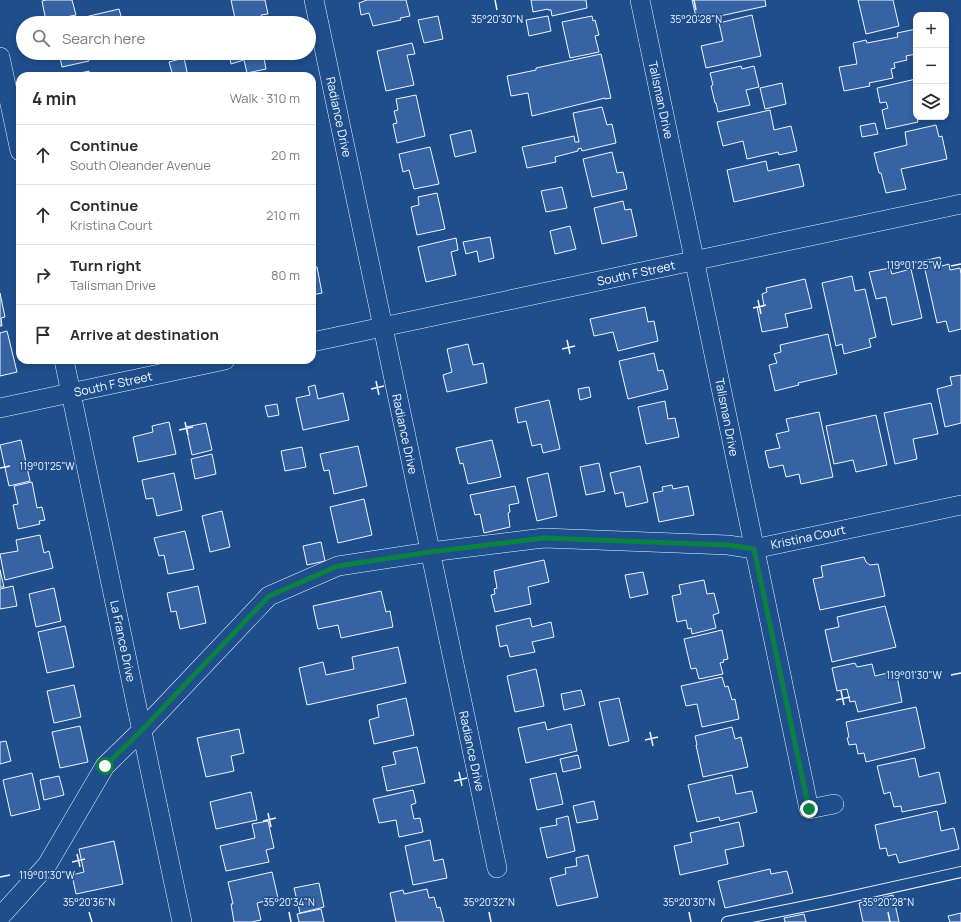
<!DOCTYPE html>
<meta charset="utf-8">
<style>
body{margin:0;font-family:Manrope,sans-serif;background:#f2f2f3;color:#2b2b33}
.controls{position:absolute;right:12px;top:12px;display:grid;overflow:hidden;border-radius:8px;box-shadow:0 2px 6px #0003}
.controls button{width:36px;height:36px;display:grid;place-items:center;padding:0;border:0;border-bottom:1px solid #e1e1e2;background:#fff;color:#2b2b33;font:20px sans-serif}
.stop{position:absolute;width:12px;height:12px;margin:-9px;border:3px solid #0b8043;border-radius:50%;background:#fff}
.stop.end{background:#0b8043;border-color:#fff;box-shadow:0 1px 4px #0008}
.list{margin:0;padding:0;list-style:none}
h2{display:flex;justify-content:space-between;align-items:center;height:52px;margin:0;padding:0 16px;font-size:17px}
h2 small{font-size:13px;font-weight:400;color:#7c7c81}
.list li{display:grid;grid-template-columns:26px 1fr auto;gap:12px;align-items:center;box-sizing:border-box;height:60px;padding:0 16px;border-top:1px solid #e1e1e2}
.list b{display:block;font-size:15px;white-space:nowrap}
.list p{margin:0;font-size:13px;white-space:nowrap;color:#7c7c81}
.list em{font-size:13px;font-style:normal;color:#7c7c81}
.icon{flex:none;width:22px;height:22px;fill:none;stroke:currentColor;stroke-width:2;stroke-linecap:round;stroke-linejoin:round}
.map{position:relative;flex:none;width:961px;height:922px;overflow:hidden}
.search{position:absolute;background:#fff;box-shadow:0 2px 6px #0003;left:16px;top:16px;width:300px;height:44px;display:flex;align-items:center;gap:10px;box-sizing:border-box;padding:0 14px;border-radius:22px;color:#7c7c81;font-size:15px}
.panel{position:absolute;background:#fff;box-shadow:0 2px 6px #0003;left:16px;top:72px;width:300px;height:292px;border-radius:12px}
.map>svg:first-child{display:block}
.building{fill:#3563a3;stroke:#f2f6ff}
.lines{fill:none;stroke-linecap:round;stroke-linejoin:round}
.lane-casing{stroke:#f2f6ff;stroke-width:12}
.street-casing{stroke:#f2f6ff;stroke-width:20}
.lane{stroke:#1f4e8c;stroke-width:10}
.street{stroke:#1f4e8c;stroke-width:19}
.route{stroke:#0b8043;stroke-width:5}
.ticks{fill:none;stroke:#f2f6ff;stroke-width:1.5}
.labels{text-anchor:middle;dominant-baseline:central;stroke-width:3;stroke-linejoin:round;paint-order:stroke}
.street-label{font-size:12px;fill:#f2f6ff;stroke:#1f4e8c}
.ticks-label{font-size:10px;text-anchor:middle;fill:#f2f6ff;stroke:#1f4e8c;stroke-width:3;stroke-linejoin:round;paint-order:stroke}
</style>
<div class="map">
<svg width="961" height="922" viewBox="0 0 961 922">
<rect width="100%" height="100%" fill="#1f4e8c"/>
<g class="building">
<polygon points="46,0 72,0 76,15 46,21 42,1"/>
<polygon points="231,0 265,0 268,14 261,15 263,23 236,23"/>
<polygon points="367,0 406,0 410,16 400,18 401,20 373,26 369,13 361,15 359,3"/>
<polygon points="531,0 586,0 587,8 552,16 551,10 548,10 548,9 533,12"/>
<polygon points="692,0 765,0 766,6 697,21"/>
<polygon points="858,0 893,0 899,26 866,34"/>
<polygon points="119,9 123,23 86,23 85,17"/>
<polygon points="752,15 761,56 706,68 701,46 723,41 719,23"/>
<polygon points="438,16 443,39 424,43 418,20"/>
<polygon points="548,16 551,31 529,36 526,20"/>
<polygon points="592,16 593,21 595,20 599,35 595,36 599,52 570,58 562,22"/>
<polygon points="916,29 916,54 906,56 907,60 894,63 895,68 891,69 893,78 869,83 870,86 844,91 839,67 857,64 853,43 866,40 867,43 898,37 897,33"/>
<polygon points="412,43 415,54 407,55 414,85 386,91 377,51"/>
<polygon points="59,53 87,53 89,61 62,67"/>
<polygon points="229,53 263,53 266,69 247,73 244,60 231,64"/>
<polygon points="601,54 611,98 605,99 605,98 532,116 528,93 511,96 507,76 536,70 536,68"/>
<polygon points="184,58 188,76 173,76 169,62"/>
<polygon points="741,66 742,69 754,66 759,87 746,90 750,105 718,112 716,103 715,103 711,86 713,85 710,73"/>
<polygon points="89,71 90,76 67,76"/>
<polygon points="916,79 916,103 914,103 916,117 917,117 918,122 886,129 882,110 888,108 886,102 880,103 877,88"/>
<polygon points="782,83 786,104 765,109 760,88"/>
<polygon points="416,95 425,136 397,143 393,124 397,123 394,111 398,110 396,99"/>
<polygon points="602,107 607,125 612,124 616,143 582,151 581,148 578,149 578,151 555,157 556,162 527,168 522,147 574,136 575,142 579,142 573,113"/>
<polygon points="770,110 774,130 791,126 797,151 779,155 778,152 747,159 743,141 723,146 717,122"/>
<polygon points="875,123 878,134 862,137 860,126"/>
<polygon points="936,125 939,137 942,136 947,159 901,169 906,189 886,193 881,173 879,173 874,153 907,145 905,132"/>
<polygon points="471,130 476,152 455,157 450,135"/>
<polygon points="430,147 439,184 414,189 409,170 403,172 399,154"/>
<polygon points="612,152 617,173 623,172 627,189 592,197 583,159"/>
<polygon points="766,161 768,171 799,164 804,186 734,202 727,170"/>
<polygon points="562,187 567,208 546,212 541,191"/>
<polygon points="437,193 445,229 417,235 411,207 419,205 418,197"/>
<polygon points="623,201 625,210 631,209 637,236 602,244 594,208"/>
<polygon points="570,226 576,249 555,254 550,231"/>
<polygon points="490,237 494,258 479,262 477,251 466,254 463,242"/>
<polygon points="456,238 458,250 451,252 456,275 426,282 418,247"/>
<polygon points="940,257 942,266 949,264 950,270 960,268 961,274 961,329 949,332 946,321 937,323 923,261"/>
<polygon points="317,267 322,293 312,295 312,268"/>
<polygon points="890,268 892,274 911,269 922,318 892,325 886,297 876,299 869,272"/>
<polygon points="852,276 855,291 865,289 876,337 869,339 871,347 844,354 842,344 836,346 822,283"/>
<polygon points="805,279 812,308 785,314 788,327 762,332 757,307 764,306 762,294 767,292 766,288"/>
<polygon points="0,293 5,317 1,318 2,326 0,326"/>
<polygon points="645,307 648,322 654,321 658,341 618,351 613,332 594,336 590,319"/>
<polygon points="7,331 17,372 0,376 0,333"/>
<polygon points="828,334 837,374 798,383 799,385 775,391 769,365 777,363 774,354 781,352 780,345"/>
<polygon points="468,344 473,365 483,363 487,383 447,392 443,375 452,372 447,349"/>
<polygon points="654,353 658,371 663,370 668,389 628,399 619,361"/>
<polygon points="961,375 961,423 945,427 937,389 952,385 950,377"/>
<polygon points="315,385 318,399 343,393 349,420 303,430 296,398 310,395 308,387"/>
<polygon points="589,387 591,397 580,400 578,389"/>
<polygon points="549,400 560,449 543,453 541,444 532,446 526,421 518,423 515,408"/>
<polygon points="665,401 668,419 675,418 679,437 646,444 638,407"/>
<polygon points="931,403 938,434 913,439 917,459 895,464 884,413"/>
<polygon points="277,404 279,415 268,417 265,406"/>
<polygon points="819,412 833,477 801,484 799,474 786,477 783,465 769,468 765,451 780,448 776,434 789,431 786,419"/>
<polygon points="876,415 887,465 856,472 853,460 834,464 826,426"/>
<polygon points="169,422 176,454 138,462 133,437 153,432 152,426"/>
<polygon points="206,423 212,450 192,455 186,427"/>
<polygon points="21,440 30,481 9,486 0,445"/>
<polygon points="492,440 501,477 468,484 463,463 460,464 456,448"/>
<polygon points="358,446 367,486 334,494 329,470 324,471 320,454"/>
<polygon points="302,447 306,467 285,471 281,451"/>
<polygon points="212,454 216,474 195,479 191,459"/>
<polygon points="599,463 605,491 586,495 580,467"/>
<polygon points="640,466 648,502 626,507 623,492 615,494 610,473"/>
<polygon points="174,473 182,510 157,516 153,498 146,499 142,480"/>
<polygon points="548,473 557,516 537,521 527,478"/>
<polygon points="32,482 37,508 42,507 45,520 39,521 40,524 18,529 13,505 18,504 14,486"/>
<polygon points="672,485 673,489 688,486 694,515 659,522 653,493 663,491 662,487"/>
<polygon points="515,486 519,503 509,505 510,512 508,513 510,527 484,533 480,514 475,515 470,495"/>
<polygon points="364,499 372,535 338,543 330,507"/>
<polygon points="222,511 230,547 210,552 202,516"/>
<polygon points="185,531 194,569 168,574 164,555 159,556 154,538"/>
<polygon points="40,535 44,553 49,551 53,568 5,580 0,554 18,551 16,540"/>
<polygon points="321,542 325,561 307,565 303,546"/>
<polygon points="864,557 866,562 870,565 878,564 885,596 820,610 813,579 823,577 821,566"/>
<polygon points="544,560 549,582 528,587 531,604 495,612 491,595 495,594 494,589 497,588 494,571"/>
<polygon points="0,570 4,587 0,587"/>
<polygon points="643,572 648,594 630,598 625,575"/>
<polygon points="704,580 707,594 714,593 719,613 713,615 716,628 692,634 691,628 688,629 686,620 677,622 672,596 681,594 679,585"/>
<polygon points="13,586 17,606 0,609 0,589"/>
<polygon points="198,586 206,623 180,629 176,611 171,612 167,593"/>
<polygon points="54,588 61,621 36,627 29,594"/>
<polygon points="381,591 386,612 390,611 393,627 341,638 338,625 318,629 313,606"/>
<polygon points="885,606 896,647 832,662 825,630 839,627 837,617"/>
<polygon points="530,618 532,627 551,622 554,637 532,642 535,652 510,657 507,645 500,647 496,626"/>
<polygon points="65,626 74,667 47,673 38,632"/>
<polygon points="722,630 728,659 723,660 724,662 720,663 723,674 699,679 696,668 691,669 684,639"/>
<polygon points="398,647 406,683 307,705 299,668 323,662 326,675 354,669 352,657"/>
<polygon points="855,663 857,667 872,664 875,676 896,671 902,702 858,712 855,701 850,702 847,689 837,691 832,668"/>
<polygon points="536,669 544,706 515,712 507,676"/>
<polygon points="722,677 725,687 728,686 732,700 735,699 739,719 702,727 697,704 686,706 681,686"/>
<polygon points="74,685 81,717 54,723 47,691"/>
<polygon points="581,690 585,705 564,710 561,694"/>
<polygon points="406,698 414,735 374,744 369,720 379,717 377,705"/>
<polygon points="619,698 629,741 609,746 599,702"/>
<polygon points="916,707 925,748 866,762 864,753 858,754 856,744 849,745 847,738 849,737 846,722"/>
<polygon points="545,722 547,730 571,724 577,751 526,763 518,728"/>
<polygon points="80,726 88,762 60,768 52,732"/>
<polygon points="732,727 735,739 741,737 748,767 703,777 696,745 697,745 695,736"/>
<polygon points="239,729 244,753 231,756 234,771 206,777 197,738"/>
<polygon points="6,741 11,761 0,764 0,742"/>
<polygon points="417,747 425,783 387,791 382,767 396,764 393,752"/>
<polygon points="578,755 581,768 563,772 560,759"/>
<polygon points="915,758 919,777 939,772 946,803 902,812 901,806 894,807 890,792 884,794 877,766"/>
<polygon points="32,773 40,809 11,816 3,780"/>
<polygon points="556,773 563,804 537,810 530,779"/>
<polygon points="732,775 736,794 752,791 757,812 720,821 719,817 697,822 688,785"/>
<polygon points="59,776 64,795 44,800 40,780"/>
<polygon points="413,790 416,803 411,805 414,819 420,818 423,832 399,837 396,820 379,823 373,799"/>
<polygon points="251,792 257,820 216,829 210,802"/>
<polygon points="594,801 598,819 577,823 573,806"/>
<polygon points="937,811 941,831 954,828 959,849 899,863 896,854 888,856 886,848 880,849 875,825"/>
<polygon points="568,816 575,851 547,858 540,828 557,825 556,819"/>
<polygon points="268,821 274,848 266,850 269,862 226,871 220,846 255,838 252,824"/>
<polygon points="739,822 744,846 725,850 728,864 680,875 674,846 692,842 690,833"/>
<polygon points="430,840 434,861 443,859 447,878 413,885 405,846"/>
<polygon points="114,841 123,884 76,894 72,875 84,872 79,849"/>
<polygon points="588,855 598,897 557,906 550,878 566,874 565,868 577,866 576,858"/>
<polygon points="770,869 771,874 787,871 793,893 725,908 718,881"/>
<polygon points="272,872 278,898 257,903 261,920 251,922 234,922 231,904 233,904 228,882"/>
<polygon points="319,883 324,907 300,913 294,888"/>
<polygon points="427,889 429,898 434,897 437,908 440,907 444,922 396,922 390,893 403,890 404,894"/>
<polygon points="893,895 899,922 863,922 859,903"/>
<polygon points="321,909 324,922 299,922 297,914"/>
<polygon points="961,913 961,922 950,922 948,916"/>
<polygon points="804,914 806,922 785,922 784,918"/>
</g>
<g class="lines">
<defs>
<polyline id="lane" points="727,922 831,901 961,872"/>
<g id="street">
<polyline points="314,0 497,868"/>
<path d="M640,0c57,270 112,540 169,809l25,-5"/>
<polyline points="0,57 20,151"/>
<polyline points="312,342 961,204"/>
<polyline points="64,360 182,922"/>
<polyline points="0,408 225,360"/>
<polyline points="0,917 47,865 105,766 142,730 269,596 338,566 430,552 544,538 728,545 754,549 961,505"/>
</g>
</defs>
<use href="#lane" class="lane-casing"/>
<use href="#street" class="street-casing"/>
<use href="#lane" class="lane"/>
<use href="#street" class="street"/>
</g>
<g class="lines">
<polyline class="route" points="105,766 142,730 269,596 338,566 430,552 544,538 728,545 754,549 809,809"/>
</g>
<path class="ticks" d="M495,0l2,10M694,0l2,10M951,266l10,-2M758,300l3,14M753,308l13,-3M567,340l3,14M562,349l13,-3M376,381l3,14M371,389l13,-3M185,422l3,13M179,430l14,-3M0,468l10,-2M951,675l10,-2M841,691l3,14M836,700l14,-3M650,732l3,14M645,740l13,-3M459,772l3,14M454,781l13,-3M268,813l3,14M263,821l13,-3M77,854l3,13M72,862l13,-3M0,877l10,-2M89,912l3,10M289,912l2,10M489,912l2,10M689,912l2,10M888,912l2,10"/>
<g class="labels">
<g class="street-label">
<text transform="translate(661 100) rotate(78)">Talisman Drive</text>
<text transform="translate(339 117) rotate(78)">Radiance Drive</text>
<text transform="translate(636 273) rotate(-12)">South F Street</text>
<text transform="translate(113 384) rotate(-12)">South F Street</text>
<text transform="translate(727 417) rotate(79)">Talisman Drive</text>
<text transform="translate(405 434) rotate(78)">Radiance Drive</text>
<text transform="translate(808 537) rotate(-12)">Kristina Court</text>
<text transform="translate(123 641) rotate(78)">La France Drive</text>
<text transform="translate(472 751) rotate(78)">Radiance Drive</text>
</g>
</g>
<g class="ticks-label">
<text x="497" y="23">35°20'30"N</text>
<text x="696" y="23">35°20'28"N</text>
<text x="914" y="269">119°01'25"W</text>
<text x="47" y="470">119°01'25"W</text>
<text x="914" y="679">119°01'30"W</text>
<text x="47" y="879">119°01'30"W</text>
<text x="89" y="906">35°20'36"N</text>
<text x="289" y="906">35°20'34"N</text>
<text x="489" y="906">35°20'32"N</text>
<text x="689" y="906">35°20'30"N</text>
<text x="888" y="906">35°20'28"N</text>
</g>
</svg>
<div class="controls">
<button>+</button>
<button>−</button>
<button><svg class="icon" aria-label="layers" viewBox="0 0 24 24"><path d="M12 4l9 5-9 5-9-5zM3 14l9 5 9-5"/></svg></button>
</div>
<div class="stop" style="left:105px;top:766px"></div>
<div class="stop end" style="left:809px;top:809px"></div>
<div class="search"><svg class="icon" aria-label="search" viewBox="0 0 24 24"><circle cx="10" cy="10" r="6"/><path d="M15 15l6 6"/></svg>Search here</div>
<section class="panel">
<h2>4 min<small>Walk · 310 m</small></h2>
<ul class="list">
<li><svg class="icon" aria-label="ahead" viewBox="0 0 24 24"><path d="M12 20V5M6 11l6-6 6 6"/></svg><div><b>Continue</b><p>South Oleander Avenue</p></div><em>20 m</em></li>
<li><svg class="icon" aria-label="ahead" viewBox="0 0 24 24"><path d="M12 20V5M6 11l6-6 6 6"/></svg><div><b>Continue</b><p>Kristina Court</p></div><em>210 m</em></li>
<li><svg class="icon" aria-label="right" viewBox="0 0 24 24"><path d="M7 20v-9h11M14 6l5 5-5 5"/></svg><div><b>Turn right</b><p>Talisman Drive</p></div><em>80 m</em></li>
<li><svg class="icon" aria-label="arrive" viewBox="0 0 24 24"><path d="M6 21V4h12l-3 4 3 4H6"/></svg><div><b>Arrive at destination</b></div></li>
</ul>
</section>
</div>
